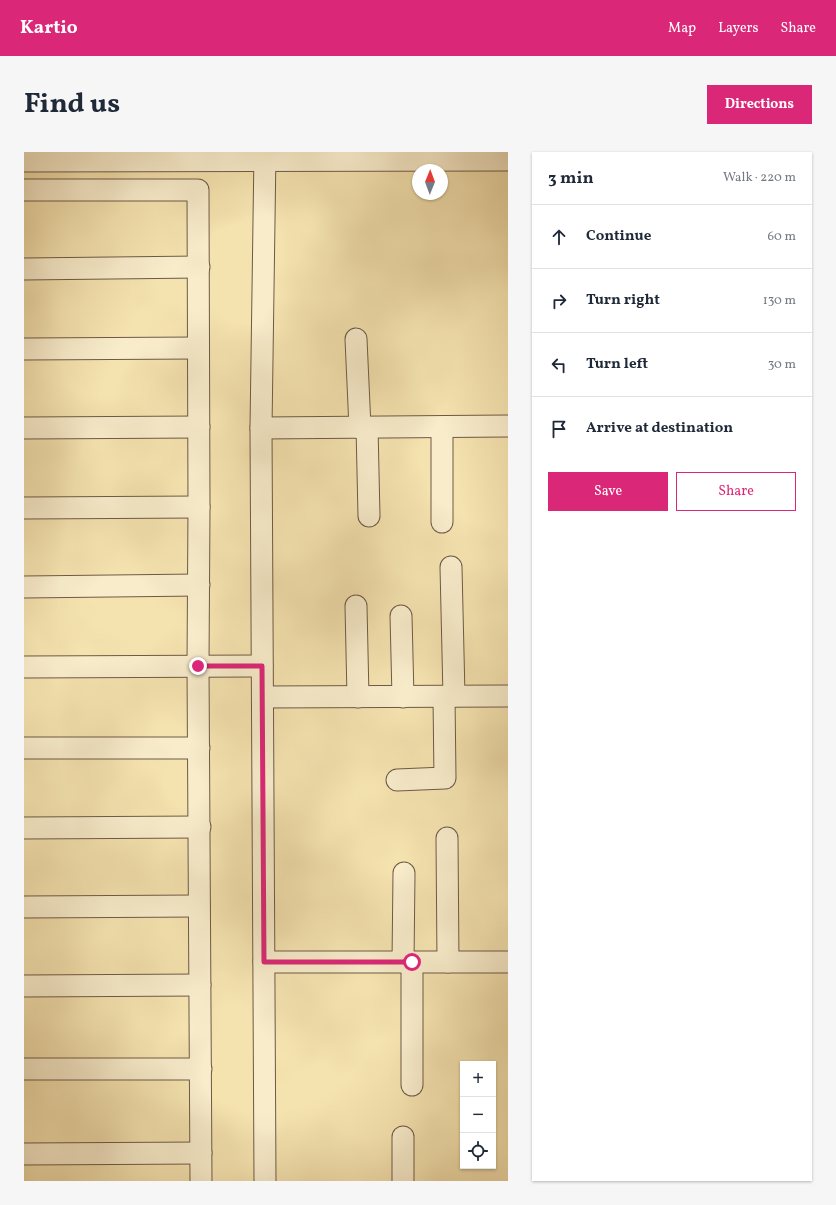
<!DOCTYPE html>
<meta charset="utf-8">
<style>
body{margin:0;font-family:Vollkorn,serif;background:#f6f6f7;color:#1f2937}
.controls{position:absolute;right:12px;bottom:12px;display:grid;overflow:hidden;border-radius:0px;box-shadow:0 1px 3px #0004}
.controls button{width:36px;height:36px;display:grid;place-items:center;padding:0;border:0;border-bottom:1px solid #e0e1e3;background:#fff;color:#1f2937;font:20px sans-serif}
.compass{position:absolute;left:388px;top:12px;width:36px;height:36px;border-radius:50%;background:#fff;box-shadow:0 1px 3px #0004;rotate:1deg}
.stop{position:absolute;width:12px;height:12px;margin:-9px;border:3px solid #db2777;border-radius:50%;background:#fff}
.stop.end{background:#db2777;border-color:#fff;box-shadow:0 1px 4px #0008}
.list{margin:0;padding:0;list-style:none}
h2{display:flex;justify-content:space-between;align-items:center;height:52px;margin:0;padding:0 16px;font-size:17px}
h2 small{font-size:13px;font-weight:400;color:#747a83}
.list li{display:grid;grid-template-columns:26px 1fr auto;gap:12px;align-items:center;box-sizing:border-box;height:64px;padding:0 16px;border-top:1px solid #e0e1e3}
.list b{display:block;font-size:15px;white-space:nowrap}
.list em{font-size:13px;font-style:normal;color:#747a83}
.actions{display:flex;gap:8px;padding:12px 16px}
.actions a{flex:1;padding:9px 0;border:1px solid #db2777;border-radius:0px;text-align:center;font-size:14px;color:#db2777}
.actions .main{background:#db2777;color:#fff}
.icon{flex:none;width:22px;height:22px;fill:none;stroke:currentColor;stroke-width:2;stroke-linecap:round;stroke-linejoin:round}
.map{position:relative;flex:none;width:484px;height:1029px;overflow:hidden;border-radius:0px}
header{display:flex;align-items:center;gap:24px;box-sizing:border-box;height:56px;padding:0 20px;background:#db2777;color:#fff}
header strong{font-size:19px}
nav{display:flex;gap:22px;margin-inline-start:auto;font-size:14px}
.intro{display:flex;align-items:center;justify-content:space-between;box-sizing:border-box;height:96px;padding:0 24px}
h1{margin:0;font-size:28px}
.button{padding:10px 18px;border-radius:0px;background:#db2777;color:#fff;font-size:14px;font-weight:700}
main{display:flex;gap:24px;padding:0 24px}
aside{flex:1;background:#fff;border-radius:0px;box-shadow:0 1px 3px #0004}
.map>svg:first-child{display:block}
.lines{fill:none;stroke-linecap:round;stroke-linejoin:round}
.minor-casing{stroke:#6e5a47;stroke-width:23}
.minor{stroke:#f8eccb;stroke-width:21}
.route{stroke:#db2777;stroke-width:5}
</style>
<header>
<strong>Kartio</strong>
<nav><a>Map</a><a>Layers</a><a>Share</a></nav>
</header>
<div class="intro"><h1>Find us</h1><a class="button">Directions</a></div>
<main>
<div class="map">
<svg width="484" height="1029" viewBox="0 0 484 1029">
<rect width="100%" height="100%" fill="#f4e2af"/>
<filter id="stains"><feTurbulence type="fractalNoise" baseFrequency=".005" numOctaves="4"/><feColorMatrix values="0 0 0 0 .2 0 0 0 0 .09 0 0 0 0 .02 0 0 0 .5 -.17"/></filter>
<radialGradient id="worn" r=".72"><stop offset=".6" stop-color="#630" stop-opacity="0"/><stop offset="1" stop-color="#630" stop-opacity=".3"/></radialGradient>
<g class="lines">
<defs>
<g id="minor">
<polyline points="0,9 484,8"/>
<polyline points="0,38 174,38 175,355 174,514 177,1029"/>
<polyline points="0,117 175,115"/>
<polyline points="332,187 336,276"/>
<polyline points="0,197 174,196"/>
<polyline points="343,275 345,364"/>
<polyline points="418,275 418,370"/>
<polyline points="0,276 175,275"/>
<polyline points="237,276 484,274"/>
<polyline points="0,356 175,355"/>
<polyline points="427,415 430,544"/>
<polyline points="0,435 175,433"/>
<polyline points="332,454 334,545"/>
<polyline points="377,464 379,545"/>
<polyline points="0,515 238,514"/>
<polyline points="239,545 484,544"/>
<polyline points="0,596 175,596"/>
<polyline points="373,628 421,626 420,545"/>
<polyline points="0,676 176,675"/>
<polyline points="423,686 424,810"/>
<polyline points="0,755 175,754"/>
<polyline points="240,810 484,810"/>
<polyline points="379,810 380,721"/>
<polyline points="388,810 388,933"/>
<polyline points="0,834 176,833"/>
<polyline points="0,917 177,917"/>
<polyline points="0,1002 177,1001"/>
<polyline points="241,1029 237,276 241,0"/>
<polyline points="379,1029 379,985"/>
</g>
</defs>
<use href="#minor" class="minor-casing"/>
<use href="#minor" class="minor"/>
</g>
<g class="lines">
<polyline class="route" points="174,514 238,514 240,810 388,810"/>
</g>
<rect width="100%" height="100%" filter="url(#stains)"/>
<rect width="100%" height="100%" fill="url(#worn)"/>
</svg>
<div class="controls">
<button>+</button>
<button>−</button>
<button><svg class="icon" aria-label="locate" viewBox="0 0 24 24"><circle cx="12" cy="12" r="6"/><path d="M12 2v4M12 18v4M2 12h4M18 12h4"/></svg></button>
</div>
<svg class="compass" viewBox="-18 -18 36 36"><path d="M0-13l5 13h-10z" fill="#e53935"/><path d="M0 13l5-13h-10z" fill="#747a83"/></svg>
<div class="stop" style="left:388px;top:810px"></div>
<div class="stop end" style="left:174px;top:514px"></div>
</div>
<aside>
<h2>3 min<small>Walk · 220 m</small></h2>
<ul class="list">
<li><svg class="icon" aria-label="ahead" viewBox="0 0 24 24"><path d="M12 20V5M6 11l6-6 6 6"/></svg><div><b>Continue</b></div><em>60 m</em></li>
<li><svg class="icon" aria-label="right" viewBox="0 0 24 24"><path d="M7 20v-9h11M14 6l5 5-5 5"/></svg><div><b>Turn right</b></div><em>130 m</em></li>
<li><svg class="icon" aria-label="left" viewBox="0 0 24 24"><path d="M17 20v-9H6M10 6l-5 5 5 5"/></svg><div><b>Turn left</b></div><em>30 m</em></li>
<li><svg class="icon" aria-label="arrive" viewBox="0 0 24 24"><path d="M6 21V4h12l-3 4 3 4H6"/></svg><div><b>Arrive at destination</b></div></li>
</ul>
<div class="actions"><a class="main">Save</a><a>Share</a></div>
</aside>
</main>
